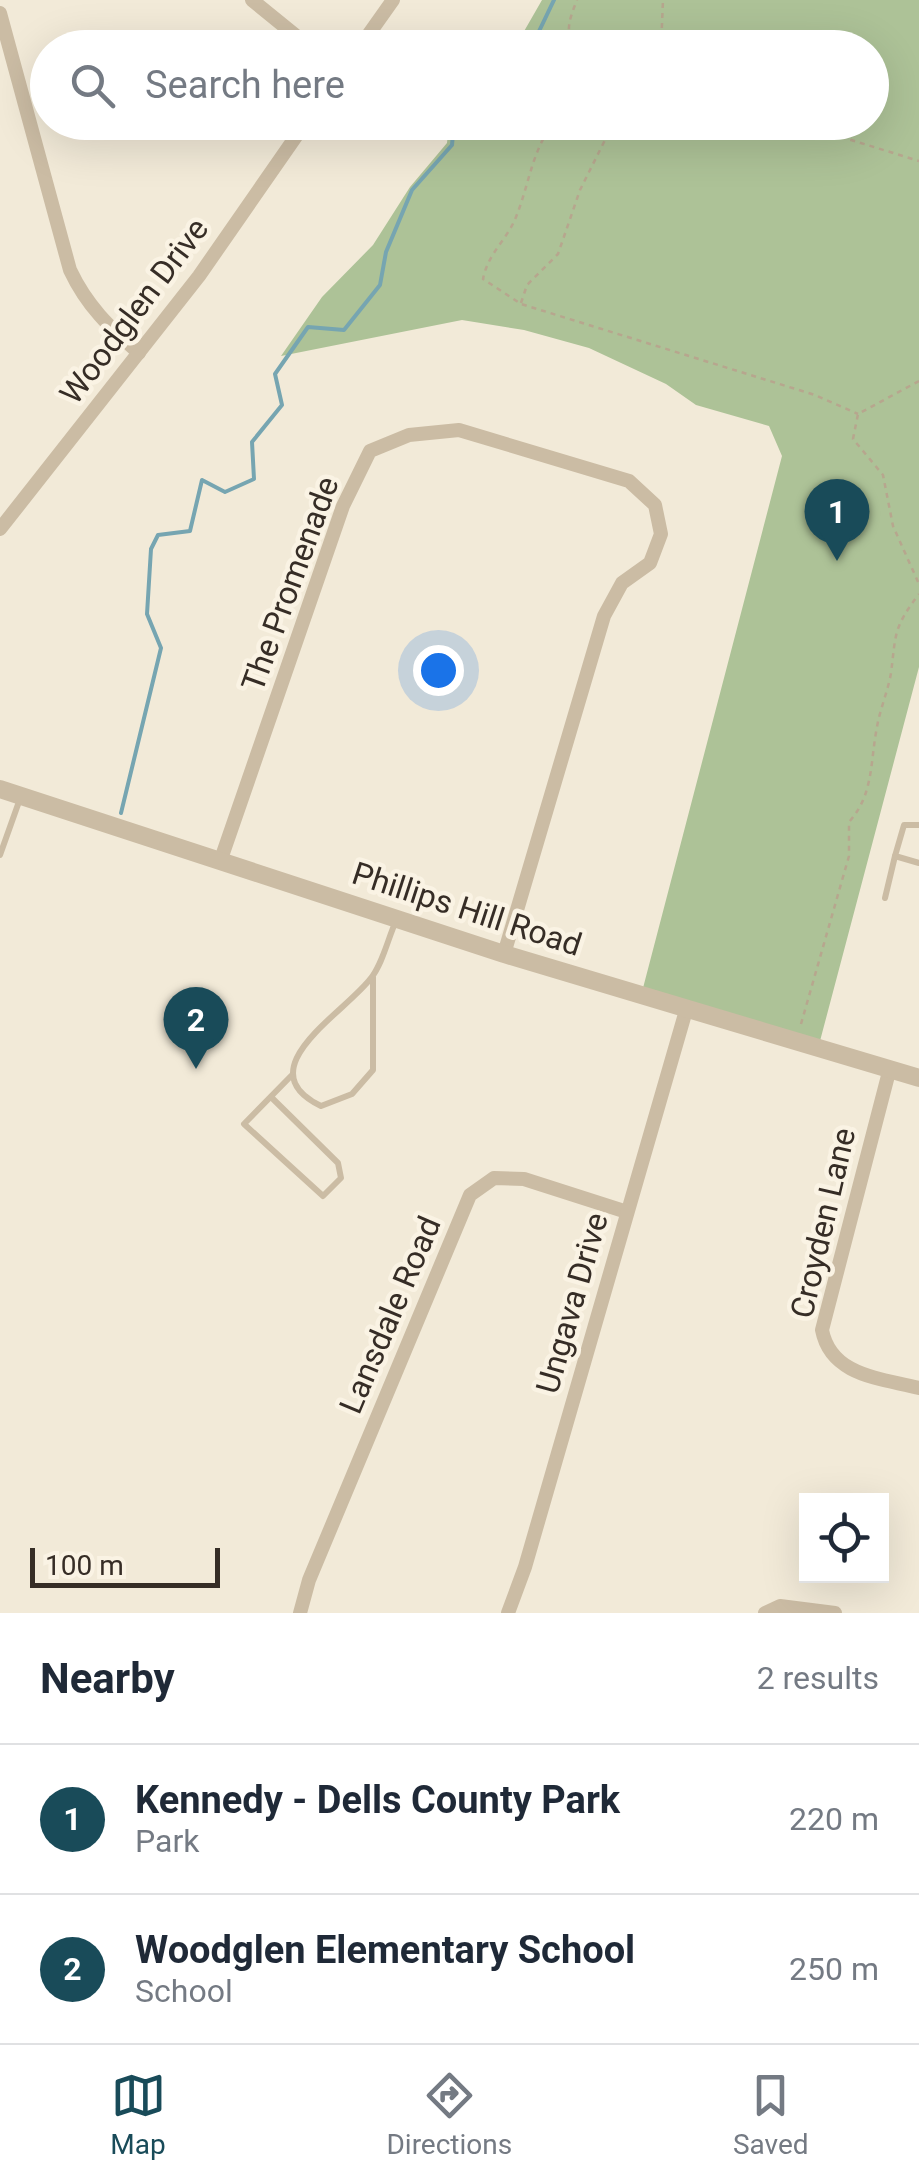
<!DOCTYPE html>
<style>
body{margin:0;font-family:Roboto,sans-serif;background:#f6f6f7;color:#1f2937}
.controls{position:absolute;right:30px;bottom:30px;display:grid;overflow:hidden;border-radius:0px;box-shadow:0 10px 40px #0002}
.controls button{width:90px;height:90px;display:grid;place-items:center;padding:0;border:0;border-bottom:2px solid #e0e1e3;background:#fff;color:#1f2937;font:50px sans-serif}
.scale{position:absolute;left:30px;bottom:25px;width:190px;box-sizing:border-box;padding-left:10px;border:5px solid #362d26;border-top:0;font-size:28px;line-height:35px;white-space:nowrap;color:#362d26;-webkit-text-stroke:8px #faf3e4;paint-order:stroke}
.you{position:absolute;left:438px;top:670px;width:35px;height:35px;margin:-25px;border:8px solid #fff;border-radius:50%;background:#1a73e8;box-shadow:0 0 0 15px #1a73e833}
.badge{display:grid;place-items:center;width:65px;height:65px;border-radius:50%;background:#194b59;color:#fff;font-size:32px;font-weight:700}
.pin{position:absolute;translate:-50% -82px;filter:drop-shadow(0 2px 5px #0008)}
.pin::after{content:'';position:absolute;top:52px;width:35px;height:30px;background:inherit;clip-path:polygon(0 0,100% 0,50% 100%)}
.list{margin:0;padding:0;list-style:none}
h2{display:flex;justify-content:space-between;align-items:center;height:130px;margin:0;padding:0 40px;font-size:42px}
h2 small{font-size:32px;font-weight:400;color:#747a83}
.list li{display:grid;grid-template-columns:65px 1fr auto;gap:30px;align-items:center;box-sizing:border-box;height:150px;padding:0 40px;border-top:2px solid #e0e1e3}
.list b{display:block;font-size:38px;white-space:nowrap}
.list p{margin:0;font-size:32px;white-space:nowrap;color:#747a83}
.list em{font-size:32px;font-style:normal;color:#747a83}
.icon{flex:none;width:55px;height:55px;fill:none;stroke:currentColor;stroke-width:2;stroke-linecap:round;stroke-linejoin:round}
.map{position:relative;flex:none;width:919px;height:1613px;overflow:hidden}
.search{position:absolute;background:#fff;box-shadow:0 10px 40px #0002;left:30px;right:30px;top:30px;height:110px;display:flex;align-items:center;gap:25px;box-sizing:border-box;padding:0 35px;border-radius:55px;color:#747a83;font-size:38px}
.sheet{height:430px;background:#fff}
nav{display:flex;justify-content:space-around;align-items:center;box-sizing:border-box;height:140px;border-top:2px solid #e0e1e3;background:#fff;font-size:28px;color:#747a83}
nav a{display:grid;justify-items:center;gap:5px}
nav .on{color:#194b59}
.map>svg:first-child{display:block}
.green{fill:#adc297}
.lines{fill:none;stroke-linecap:round;stroke-linejoin:round}
.stream{stroke:#76a5b1;stroke-width:4}
.path{stroke:#b7a68e;stroke-width:2.5;stroke-dasharray:5 5;stroke-linecap:butt}
.service{stroke:#cbbca4;stroke-width:6}
.minor{stroke:#cbbca4;stroke-width:14}
.tertiary{stroke:#cbbca4;stroke-width:18}
.labels{text-anchor:middle;dominant-baseline:central;stroke-width:9;stroke-linejoin:round;paint-order:stroke}
.street-label{font-size:32px;fill:#362d26;stroke:#faf3e4}
</style>
<div class="map">
<svg width="919" height="1613" viewBox="0 0 919 1613">
<rect width="100%" height="100%" fill="#f2ead8"/>
<polygon class="green" points="542,0 919,0 919,667 820,1041 643,988 782,456 769,426 696,405 666,384 589,348 524,330 462,320 281,356 322,297 373,245 410,187 447,143 449,123 872,122 872,48 515,47"/>
<g class="lines">
<g class="stream">
<polyline points="531,48 554,0"/>
<polyline points="121,813 161,648 147,614 151,549 158,535 190,531 202,480 225,492 254,479 252,442 282,405 275,374 308,327 344,330 380,285 386,252 412,190 452,145 454,122"/>
</g>
<g class="path">
<path d="M575,48c-11,-17 -5,-30 2,-48"/>
<polyline points="661,48 663,0"/>
<path d="M554,122c-22,28 -25,63 -38,95 -9,23 -28,36 -33,62l38,25 294,91 43,19"/>
<polyline points="793,122 919,161"/>
<polyline points="521,303 527,285 558,254 580,190 614,122"/>
<polyline points="919,381 858,414 853,439 883,475 893,526 919,584"/>
<path d="M801,1024l48,-168v-34c25,-28 21,-60 28,-95 3,-18 11,-36 14,-54 5,-39 2,-45 28,-79"/>
</g>
<g class="service">
<polyline points="919,825 904,825 895,856 919,863"/>
<polyline points="0,855 21,796"/>
<polyline points="885,898 895,856"/>
<path d="M373,977v93l-21,24 -31,12c-76,-37 24,-93 50,-128 12,-15 17,-40 25,-57"/>
<polyline points="271,1097 338,1163 341,1178 323,1196 244,1124 291,1076"/>
</g>
<g class="minor">
<polyline points="252,0 311,48"/>
<path d="M0,13l70,257c17,36 39,57 69,83"/>
<polyline points="359,48 393,0"/>
<polyline points="0,529 199,276 306,122"/>
<polyline points="221,859 343,506 370,451 409,435 459,430 629,481 655,505 661,534 650,563 622,583 604,616 504,954"/>
<path d="M890,1068l-68,262c9,46 58,48 97,58"/>
<polyline points="300,1613 309,1580 470,1195 494,1178 524,1179 627,1212"/>
<polyline points="508,1613 525,1567 687,1007"/>
<polyline points="765,1613 780,1606 835,1613"/>
</g>
<polyline class="tertiary" points="0,789 504,954 919,1078"/>
</g>
<g class="labels">
<g class="street-label">
<text transform="translate(134 311) rotate(-53)">Woodglen Drive</text>
<text transform="translate(290 584) rotate(-70)">The Promenade</text>
<text transform="translate(467 909) rotate(18)">Phillips Hill Road</text>
<text transform="translate(823 1223) rotate(-77)">Croyden Lane</text>
<text transform="translate(572 1303) rotate(-74)">Ungava Drive</text>
<text transform="translate(390 1315) rotate(-67)">Lansdale Road</text>
</g>
</g>
</svg>
<div class="controls">
<button><svg class="icon" aria-label="locate" viewBox="0 0 24 24"><circle cx="12" cy="12" r="6"/><path d="M12 2v4M12 18v4M2 12h4M18 12h4"/></svg></button>
</div>
<div class="scale">100 m</div>
<div class="you"></div>
<div class="pin badge" style="left:837px;top:561px">1</div>
<div class="pin badge" style="left:196px;top:1069px">2</div>
<div class="search"><svg class="icon" aria-label="search" viewBox="0 0 24 24"><circle cx="10" cy="10" r="6"/><path d="M15 15l6 6"/></svg>Search here</div>
</div>
<section class="sheet">
<h2>Nearby<small>2 results</small></h2>
<ul class="list">
<li><span class="badge">1</span><div><b>Kennedy - Dells County Park</b><p>Park</p></div><em>220 m</em></li>
<li><span class="badge">2</span><div><b>Woodglen Elementary School</b><p>School</p></div><em>250 m</em></li>
</ul>
</section>
<nav>
<a class="on"><svg class="icon" aria-label="map" viewBox="0 0 24 24"><path d="M3 6l6-2 6 2 6-2v14l-6 2-6-2-6 2zM9 4v14M15 6v14"/></svg>Map</a>
<a><svg class="icon" aria-label="directions" viewBox="0 0 24 24"><path d="M12 3l9 9-9 9-9-9zM9 14v-3h6M13 9l2 2-2 2"/></svg>Directions</a>
<a><svg class="icon" aria-label="saved" viewBox="0 0 24 24"><path d="M7 4h10v16l-5-4-5 4z"/></svg>Saved</a>
</nav>
